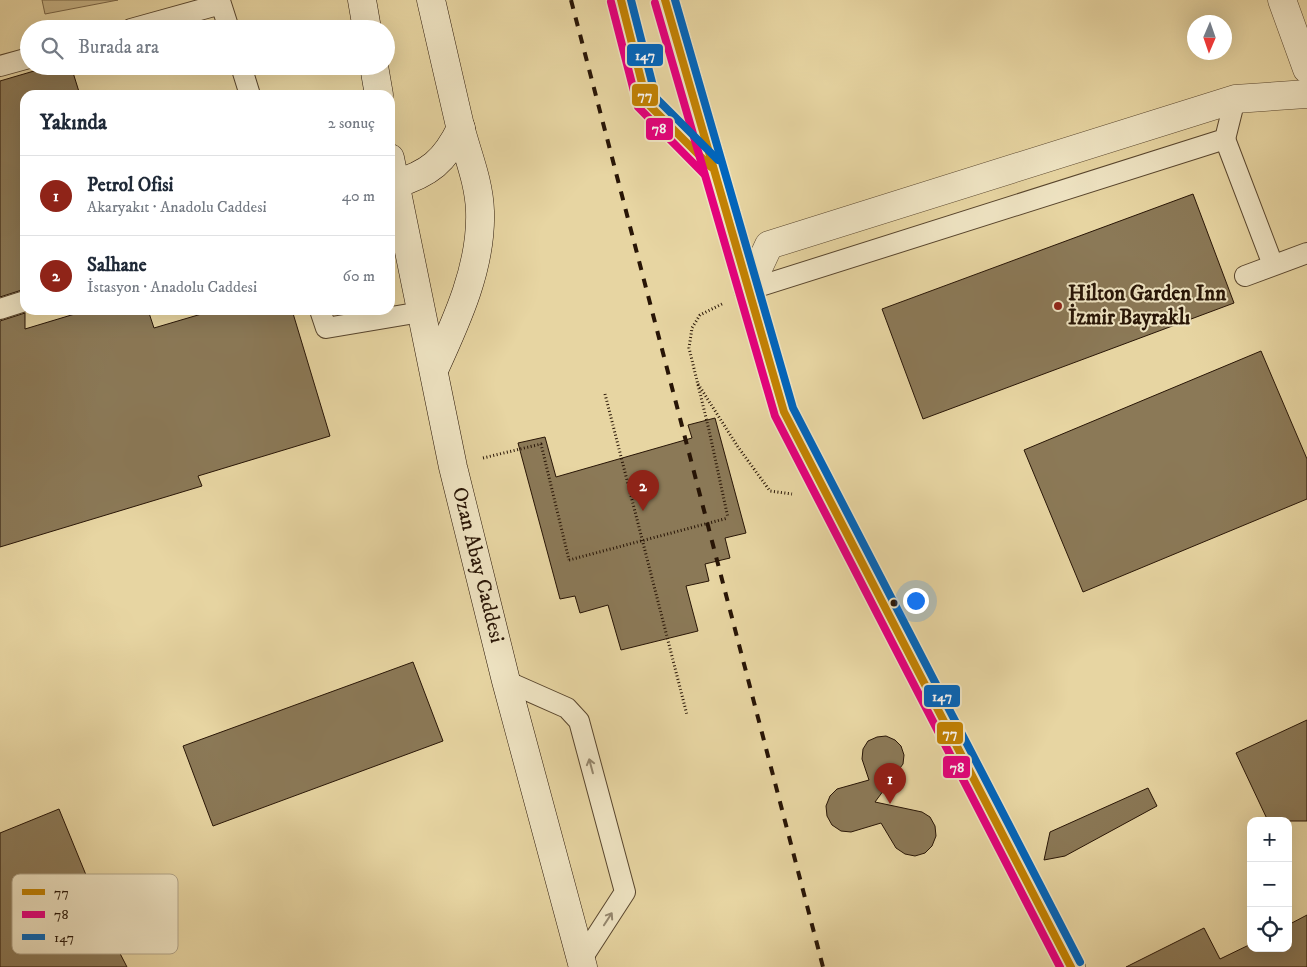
<!DOCTYPE html>
<html lang="tr">
<meta charset="utf-8">
<style>
body{margin:0;font-family:"IM FELL DW Pica",serif;background:#f6f6f7;color:#1f2937}
.controls{position:absolute;right:15px;bottom:15px;display:grid;overflow:hidden;border-radius:10px;box-shadow:0 5px 20px #0002}
.controls button{width:45px;height:45px;display:grid;place-items:center;padding:0;border:0;border-bottom:1px solid #e0e1e3;background:#fff;color:#1f2937;font:25px sans-serif}
.compass{position:absolute;left:1187px;top:15px;width:45px;height:45px;border-radius:50%;background:#fff;box-shadow:0 5px 20px #0002;rotate:182deg}
.you{position:absolute;left:915px;top:600px;width:18px;height:18px;margin:-12px;border:4px solid #fff;border-radius:50%;background:#1a73e8;box-shadow:0 0 0 8px #1a73e833}
.badge{display:grid;place-items:center;width:32px;height:32px;border-radius:50%;background:#8f2418;color:#fff;font-size:16px;font-weight:700}
.pin{position:absolute;translate:-50% -41px;filter:drop-shadow(0 1px 2px #0008)}
.pin::after{content:'';position:absolute;top:26px;width:18px;height:15px;background:inherit;clip-path:polygon(0 0,100% 0,50% 100%)}
.list{margin:0;padding:0;list-style:none}
h2{display:flex;justify-content:space-between;align-items:center;height:65px;margin:0;padding:0 20px;font-size:21px}
h2 small{font-size:16px;font-weight:400;color:#747a83}
.list li{display:grid;grid-template-columns:32px 1fr auto;gap:15px;align-items:center;box-sizing:border-box;height:80px;padding:0 20px;border-top:1px solid #e0e1e3}
.list b{display:block;font-size:19px;white-space:nowrap}
.list p{margin:0;font-size:16px;white-space:nowrap;color:#747a83}
.list em{font-size:16px;font-style:normal;color:#747a83}
.icon{flex:none;width:28px;height:28px;fill:none;stroke:currentColor;stroke-width:2;stroke-linecap:round;stroke-linejoin:round}
.map{position:relative;flex:none;width:1307px;height:967px;overflow:hidden}
.search{position:absolute;background:#fff;box-shadow:0 5px 20px #0002;left:20px;top:20px;width:375px;height:55px;display:flex;align-items:center;gap:12px;box-sizing:border-box;padding:0 18px;border-radius:28px;color:#747a83;font-size:19px}
.panel{position:absolute;background:#fff;box-shadow:0 5px 20px #0002;left:20px;top:90px;width:375px;height:225px;border-radius:15px}
.map>svg:first-child{display:block}
.green{fill:#c7b487;stroke:#786446}
.building{fill:#8b7957;stroke:#281506}
.lines{fill:none;stroke-linecap:round;stroke-linejoin:round}
.lane-casing{stroke:#58452d;stroke-width:22}
.street-casing{stroke:#58452d;stroke-width:29}
.secondary-casing{stroke:#281506;stroke-width:29}
.path{stroke:#281506;stroke-width:3;stroke-dasharray:1 2.5;stroke-linecap:butt}
.lane{stroke:#efe4c3;stroke-width:20}
.street{stroke:#efe4c3;stroke-width:28}
.secondary{stroke:#efe4c3;stroke-width:28}
.rail{stroke:#281506;stroke-width:4;stroke-dasharray:9 9;stroke-linecap:butt}
.path-bridge{stroke:#281506;stroke-width:3;stroke-dasharray:1 2.5;stroke-linecap:butt}
.bus-1-casing{stroke:#efe4c3;stroke-width:11}
.bus-2-casing{stroke:#efe4c3;stroke-width:11}
.bus-3-casing{stroke:#efe4c3;stroke-width:11}
.bus-1{stroke:#c38202;stroke-width:8}
.bus-2{stroke:#e5007d;stroke-width:8}
.bus-3{stroke:#0065bd;stroke-width:8}
.oneway{stroke:#95876e}
.poi-dot{fill:#8f2418;stroke:#efe4c3;stroke-width:2}
.bus-dot{fill:#281506;stroke:#efe4c3;stroke-width:2}
.labels{text-anchor:middle;dominant-baseline:central;stroke-width:4;stroke-linejoin:round;paint-order:stroke}
.poi-label{font-size:21px;font-weight:bold;fill:#281506;stroke:#efe4c3;text-anchor:start}
.street-label{font-size:21px;fill:#281506;stroke:#efe4c3}
.key{fill:#efe4c3;stroke:#b3a68a;stroke-width:1}
.key-label{font-size:14px;fill:#281506}
.line-badge{stroke:#efe4c3;stroke-width:2}
.badge-label{font-size:14px;text-anchor:middle;font-weight:bold;fill:#fff}
</style>
<div class="map">
<svg width="1307" height="967" viewBox="0 0 1307 967">
<rect width="100%" height="100%" fill="#e7d5a2"/>
<filter id="stains"><feTurbulence type="fractalNoise" baseFrequency=".004" numOctaves="4"/><feColorMatrix values="0 0 0 0 .2 0 0 0 0 .09 0 0 0 0 .02 0 0 0 .5 -.17"/></filter>
<radialGradient id="worn" r=".72"><stop offset=".6" stop-color="#630" stop-opacity="0"/><stop offset="1" stop-color="#630" stop-opacity=".3"/></radialGradient>
<polygon class="green" points="42,0 118,0 45,14"/>
<g class="building">
<polygon points="51,66 71,66 80,95 25,95 25,289 0,297 0,81"/>
<polygon points="1193,194 1234,303 923,419 882,309"/>
<polygon points="88,310 148,310 154,328 215,310 292,310 330,436 198,476 202,486 0,547 0,321 25,313 25,329"/>
<polygon points="1261,351 1307,459 1307,499 1083,592 1024,450"/>
<polygon points="715,418 746,533 725,538 730,558 705,564 709,581 686,586 698,631 621,650 608,605 580,613 575,596 560,599 518,443 545,437 556,477 692,438 688,425"/>
<polygon points="413,662 443,741 213,826 183,746"/>
<polygon points="1307,720 1307,821 1268,821 1236,753"/>
<polygon points="886,736 895,740 901,746 904,755 903,764 875,802 922,812 930,817 935,826 936,836 932,846 925,853 915,856 905,854 896,848 881,823 851,832 841,831 832,825 827,816 826,806 830,796 837,789 869,780 862,759 863,749 868,741 877,737"/>
<polygon points="1148,788 1157,806 1065,856 1044,860 1050,832"/>
<polygon points="59,809 111,936 127,967 0,967 0,833"/>
<polygon points="1307,915 1307,967 1126,967 1204,928 1220,959 1251,944 1251,948 1288,948 1288,925"/>
</g>
<g class="lines">
<defs>
<g id="lane">
<polyline points="621,0 647,103 713,170"/>
<polyline points="131,29 221,4 229,29"/>
<polyline points="0,66 29,58"/>
<polyline points="241,66 250,95"/>
<polyline points="1225,139 1273,265"/>
<polyline points="1245,276 1307,253"/>
<polyline points="748,290 1225,139 1235,99"/>
<polyline points="0,309 25,301"/>
<polyline points="320,310 326,328 421,312"/>
<polyline points="506,681 567,708 579,721 625,892 581,960"/>
</g>
<g id="street">
<polyline points="1282,0 1307,69"/>
<polyline points="748,290 769,245 1235,99 1307,94"/>
</g>
<g id="secondary">
<polyline points="362,0 367,29"/>
<path d="M431,0c10,42 19,84 29,126 7,28 19,55 20,85 2,55 -23,109 -46,159"/>
<polyline points="665,0 784,412 1071,967"/>
<polyline points="374,66 379,95"/>
<polyline points="390,158 453,467 506,681 583,967"/>
<path d="M395,184c34,-10 50,-23 66,-56"/>
</g>
</defs>
<use href="#lane" class="lane-casing"/>
<use href="#street" class="street-casing"/>
<use href="#secondary" class="secondary-casing"/>
<g class="path">
<polyline points="722,304 700,315 692,328 689,348 709,430 728,518"/>
<polyline points="698,384 738,447 770,491 792,494"/>
<polyline points="605,394 687,715"/>
<polyline points="483,458 541,444 569,560"/>
</g>
<use href="#lane" class="lane"/>
<use href="#street" class="street"/>
<use href="#secondary" class="secondary"/>
<polyline class="rail" points="571,0 823,967"/>
<polyline class="path-bridge" points="569,560 728,518"/>
<defs>
<g id="bus-1">
<polyline points="621,0 647,103 711,167"/>
<polyline points="665,0 784,412 1071,967"/>
</g>
<g id="bus-2">
<polyline points="611,2 638,107 704,174"/>
<polyline points="655,3 775,416 1060,967"/>
</g>
<g id="bus-3">
<polyline points="631,0 656,98 718,160"/>
<polyline points="675,0 793,408 1080,962"/>
</g>
</defs>
<use href="#bus-1" class="bus-1-casing"/>
<use href="#bus-2" class="bus-2-casing"/>
<use href="#bus-3" class="bus-3-casing"/>
<use href="#bus-1" class="bus-1"/>
<use href="#bus-2" class="bus-2"/>
<use href="#bus-3" class="bus-3"/>
</g>
<defs><path id="oneway-shaft" d="M-6 0H5M1.5-3L5.5 0L1.5 3" fill="none" stroke-width="1.6" stroke-linecap="round" stroke-linejoin="round" transform="scale(1.25)"/></defs>
<g class="oneway">
<use href="#oneway-shaft" transform="translate(591 766) rotate(-105)"/>
<use href="#oneway-shaft" transform="translate(608 919) rotate(-57)"/>
</g>
<circle class="poi-dot" cx="1058" cy="306" r="5"/>
<circle class="bus-dot" cx="894" cy="603" r="4.5"/>
<g class="labels">
<g class="poi-label">
<text x="1068" y="294">Hilton Garden Inn<tspan x="1068" dy="24">İzmir Bayraklı</tspan></text>
</g>
<g class="street-label">
<text transform="translate(478 565) rotate(76)">Ozan Abay Caddesi</text>
</g>
</g>
<rect x="12" y="874" width="166" height="80" rx="8" class="key"/>
<rect x="22" y="889" width="23" height="6" fill="#c38202"/>
<rect x="22" y="911" width="23" height="7" fill="#e5007d"/>
<rect x="22" y="934" width="23" height="6" fill="#0065bd"/>
<g class="key-label">
<text x="54" y="897">77</text>
<text x="54" y="919">78</text>
<text x="54" y="942">147</text>
</g>
<g class="line-badge">
<rect x="626" y="43" width="38" height="24" rx="5" fill="#0065bd"/>
<rect x="631" y="83" width="28" height="24" rx="5" fill="#c38202"/>
<rect x="645" y="117" width="29" height="24" rx="5" fill="#e5007d"/>
<rect x="923" y="684" width="38" height="24" rx="5" fill="#0065bd"/>
<rect x="936" y="721" width="28" height="24" rx="5" fill="#c38202"/>
<rect x="942" y="755" width="29" height="24" rx="5" fill="#e5007d"/>
</g>
<g class="badge-label">
<text x="645" y="60">147</text>
<text x="645" y="100">77</text>
<text x="659" y="133">78</text>
<text x="942" y="701">147</text>
<text x="950" y="738">77</text>
<text x="957" y="772">78</text>
</g>
<rect width="100%" height="100%" filter="url(#stains)"/>
<rect width="100%" height="100%" fill="url(#worn)"/>
</svg>
<div class="controls">
<button>+</button>
<button>−</button>
<button><svg class="icon" aria-label="locate" viewBox="0 0 24 24"><circle cx="12" cy="12" r="6"/><path d="M12 2v4M12 18v4M2 12h4M18 12h4"/></svg></button>
</div>
<svg class="compass" viewBox="-18 -18 36 36"><path d="M0-13l5 13h-10z" fill="#e53935"/><path d="M0 13l5-13h-10z" fill="#747a83"/></svg>
<div class="you"></div>
<div class="pin badge" style="left:890px;top:804px">1</div>
<div class="pin badge" style="left:643px;top:511px">2</div>
<div class="search"><svg class="icon" aria-label="search" viewBox="0 0 24 24"><circle cx="10" cy="10" r="6"/><path d="M15 15l6 6"/></svg>Burada ara</div>
<section class="panel">
<h2>Yakında<small>2 sonuç</small></h2>
<ul class="list">
<li><span class="badge">1</span><div><b>Petrol Ofisi</b><p>Akaryakıt · Anadolu Caddesi</p></div><em>40 m</em></li>
<li><span class="badge">2</span><div><b>Salhane</b><p>İstasyon · Anadolu Caddesi</p></div><em>60 m</em></li>
</ul>
</section>
</div>
